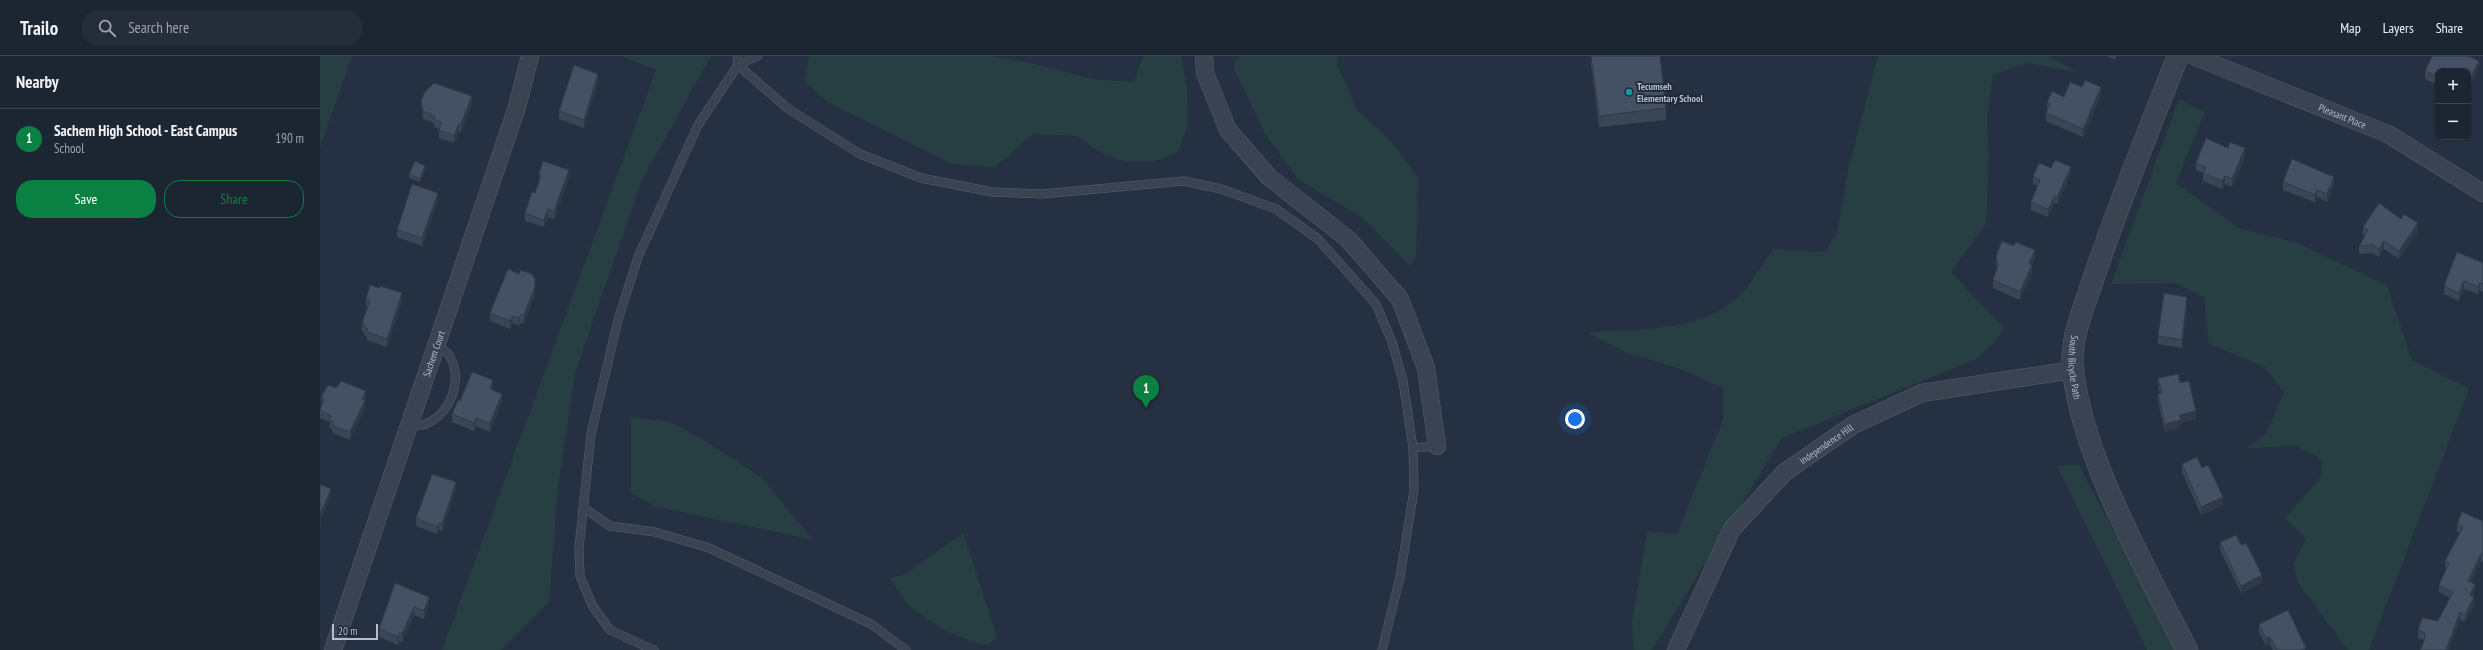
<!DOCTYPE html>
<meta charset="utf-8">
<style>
body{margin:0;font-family:"PT Sans Narrow",sans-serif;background:#252d3a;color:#f1f3f6}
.controls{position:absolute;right:12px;top:12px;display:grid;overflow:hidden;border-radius:8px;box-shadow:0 1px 3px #0004}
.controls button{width:36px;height:36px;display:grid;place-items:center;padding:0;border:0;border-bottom:1px solid #3a424d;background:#1c2532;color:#f1f3f6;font:20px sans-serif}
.scale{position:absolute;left:12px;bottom:10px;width:46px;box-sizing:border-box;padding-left:4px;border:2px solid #b6becc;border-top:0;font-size:11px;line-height:14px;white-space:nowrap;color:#b6becc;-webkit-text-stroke:3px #1e2837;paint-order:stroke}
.you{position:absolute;left:1255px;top:363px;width:14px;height:14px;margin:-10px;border:3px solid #fff;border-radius:50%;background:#1a73e8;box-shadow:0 0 0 6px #1a73e833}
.badge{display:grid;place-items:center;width:26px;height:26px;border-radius:50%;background:#0b8043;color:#fff;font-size:13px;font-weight:700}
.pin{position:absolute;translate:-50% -33px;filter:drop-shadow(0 1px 2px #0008)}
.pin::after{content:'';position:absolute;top:21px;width:14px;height:12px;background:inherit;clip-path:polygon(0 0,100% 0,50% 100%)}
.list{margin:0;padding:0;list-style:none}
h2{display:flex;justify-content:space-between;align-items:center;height:52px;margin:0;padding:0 16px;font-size:17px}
h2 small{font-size:13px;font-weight:400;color:#a0a5ac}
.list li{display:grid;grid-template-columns:26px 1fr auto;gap:12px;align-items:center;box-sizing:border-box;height:60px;padding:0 16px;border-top:1px solid #3a424d}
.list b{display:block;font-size:15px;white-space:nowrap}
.list p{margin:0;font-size:13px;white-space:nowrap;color:#a0a5ac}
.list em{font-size:13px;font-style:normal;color:#a0a5ac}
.actions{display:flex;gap:8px;padding:12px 16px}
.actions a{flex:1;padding:9px 0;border:1px solid #0b8043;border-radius:16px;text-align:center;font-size:14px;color:#0b8043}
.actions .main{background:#0b8043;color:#fff}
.icon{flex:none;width:22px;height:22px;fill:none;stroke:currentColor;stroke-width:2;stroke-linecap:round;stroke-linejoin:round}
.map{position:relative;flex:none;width:2163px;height:594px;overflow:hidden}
header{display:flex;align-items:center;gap:24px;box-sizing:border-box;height:56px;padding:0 20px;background:#1c2532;border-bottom:1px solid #3a424d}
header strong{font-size:19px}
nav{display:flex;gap:22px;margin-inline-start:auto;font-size:14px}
.search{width:280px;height:36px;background:#252d3a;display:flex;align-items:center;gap:10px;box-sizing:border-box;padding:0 14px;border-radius:16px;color:#a0a5ac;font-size:15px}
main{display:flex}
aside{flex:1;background:#1c2532}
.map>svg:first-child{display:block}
.green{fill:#273f43}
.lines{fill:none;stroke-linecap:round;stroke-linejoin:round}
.service-casing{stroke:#57616f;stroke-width:9}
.minor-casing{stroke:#57616f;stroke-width:18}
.tertiary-casing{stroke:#57616f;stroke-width:22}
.service{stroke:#394352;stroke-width:8}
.minor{stroke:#394352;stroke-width:17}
.tertiary{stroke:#394352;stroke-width:21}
.wall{fill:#3a4656}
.shaded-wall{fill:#303946}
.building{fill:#445164;stroke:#303946}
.culture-dot{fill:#0f9aa8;stroke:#1e2837;stroke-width:1.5}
.labels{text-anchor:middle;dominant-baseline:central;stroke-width:3.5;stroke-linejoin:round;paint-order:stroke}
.poi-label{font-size:10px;font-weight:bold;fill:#b6becc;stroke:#1e2837;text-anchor:start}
.street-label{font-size:10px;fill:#b6becc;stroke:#1e2837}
</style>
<header>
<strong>Trailo</strong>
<div class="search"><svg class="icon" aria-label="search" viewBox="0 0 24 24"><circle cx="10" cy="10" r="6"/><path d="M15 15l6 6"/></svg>Search here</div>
<nav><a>Map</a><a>Layers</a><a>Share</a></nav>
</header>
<main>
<aside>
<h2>Nearby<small></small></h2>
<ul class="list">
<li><span class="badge">1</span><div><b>Sachem High School - East Campus</b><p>School</p></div><em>190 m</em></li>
</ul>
<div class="actions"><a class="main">Save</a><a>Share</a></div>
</aside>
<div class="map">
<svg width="2163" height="594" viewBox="0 0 2163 594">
<rect width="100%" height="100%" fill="#253142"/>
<g class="green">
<polygon points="0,0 32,0 0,92"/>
<polygon points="301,0 391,0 322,124 255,317 238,431 229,546 181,594 122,594 336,14"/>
<polygon points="489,0 670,0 707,6 772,23 814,26 823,0 861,0 867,31 868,67 858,96 835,105 803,105 781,97 757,80 713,78 675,111 632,108 507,46 485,25"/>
<polygon points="920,0 1017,0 1018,10 1037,54 1070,84 1098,121 1096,199 1090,210 1043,162 979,124 945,78 913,11"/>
<path d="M1558,0h170l30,16 -52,-9 -33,12 -6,43 2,38 -3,68 -35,48 53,56 -7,12 -21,19 -194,79 -130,212h-18l-2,-29 15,-90 30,3 46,-114v-32l-43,-19 -55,-17 -38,-20c50,-3 113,1 152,-36 13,-12 23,-32 34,-47l52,3 13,-21 10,-62z"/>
<polygon points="1859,43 1885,56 1856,127 1919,172 1978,187 2067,230 2092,304 2149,333 2049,594 2028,594 1978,527 1974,507 1986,483 1965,462 2001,421 2002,404 1976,389 1926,393 1946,377 1964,337 1945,311 1889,288 1884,241 1856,227 1791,228"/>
<polygon points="311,361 350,366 387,386 441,421 493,484 334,450 311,437"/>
<polygon points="1759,409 1855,594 1827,594 1737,410"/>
<polygon points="643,477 677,581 669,588 660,588 625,575 590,551 570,523 587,517"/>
</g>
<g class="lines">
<defs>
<g id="service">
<polyline points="417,0 418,9 467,52 540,98 601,122 672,136 722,138 864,125 901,133 956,153 998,183 1056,248 1072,286 1083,325 1093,392 1094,434 1080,521 1062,594"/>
<path d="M90,368c3,1 8,2 12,1 27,-6 42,-45 28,-68 -2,-5 -9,-9 -13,-12"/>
<polyline points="1093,392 1117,390"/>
<polyline points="263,451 290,470 335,476 389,492 551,568 586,594"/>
<polyline points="334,594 290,574 272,549 260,520 259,492 271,378 298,264 318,201 378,69 418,9 438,0"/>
</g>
<g id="minor">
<polyline points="884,0 885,17 908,74 949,121 1028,183 1080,243 1106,312 1117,390"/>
<path id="s1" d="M1873,0l195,78 95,59"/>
<path id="s2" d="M13,594l184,-543 13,-51"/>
<path id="s3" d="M1356,594l56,-121 53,-57 68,-47 69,-32 151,-23"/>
</g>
<g id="tertiary">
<path id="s4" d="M1858,0c-29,73 -59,146 -84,221 -9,28 -25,63 -21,93 10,90 73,199 114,280"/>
</g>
</defs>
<use href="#service" class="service-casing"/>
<use href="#minor" class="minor-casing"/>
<use href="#tertiary" class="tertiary-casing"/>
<use href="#service" class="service"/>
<use href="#minor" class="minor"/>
<use href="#tertiary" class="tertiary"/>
</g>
<g class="wall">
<polygon points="1271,0 1346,52 1346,64 1279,71 1271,9"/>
<polygon points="1786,0 1796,0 1795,4"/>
<polygon points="2159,13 2148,15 2118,15 2118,29 2105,23 2105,15"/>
<polygon points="278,26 264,72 239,63 239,55"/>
<polygon points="1781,39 1763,81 1726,65 1726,57 1727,55 1727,47 1744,41"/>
<polygon points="101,45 152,48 141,76 139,75 134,87 119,82 119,73 114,71 114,67 103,63"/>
<polygon points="1925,100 1912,131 1905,128 1902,133 1883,125 1883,117 1876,114 1876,107"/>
<polygon points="1731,112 1751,118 1737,148 1735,147 1728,161 1711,154 1711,146 1718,130 1713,128 1713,120"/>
<polygon points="105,114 100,126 89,122 89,118"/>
<polygon points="219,117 249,122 234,163 228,161 224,171 205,165 205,157 215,137 219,125"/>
<polygon points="1963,126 2014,128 2007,146 1997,141 1995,146 1963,134"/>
<polygon points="118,145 102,190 77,181 77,174"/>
<polygon points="2043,171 2098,175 2079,203 2064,193 2059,201 2052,197 2039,198 2039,190 2045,180 2043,179"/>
<polygon points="1676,200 1715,202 1712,209 1712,217 1700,244 1673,232 1673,224 1677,212 1676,208"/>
<polygon points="2163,207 2163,236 2160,234 2158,238 2144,233 2139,245 2124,238 2124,230"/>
<polygon points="215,239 204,267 200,267 199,270 193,267 190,273 170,265 170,257"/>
<polygon points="46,243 82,245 67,291 47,284 47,280 44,279 44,276 42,275 42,267 48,251 46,250"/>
<polygon points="1867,248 1862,292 1838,288 1838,280"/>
<polygon points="1838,322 1860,327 1876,363 1861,367 1861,372 1845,376 1838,346 1838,338 1840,338 1838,330"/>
<polygon points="16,332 46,342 45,345 45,352 30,384 13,377 13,374 10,372 10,366 0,362 0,353 2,349 1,341"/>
<polygon points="173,332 173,334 182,345 170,376 156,370 154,375 132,366 132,358 140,345"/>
<polygon points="1862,408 1882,412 1903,449 1881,459 1862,416"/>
<polygon points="136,433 122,475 119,474 117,478 96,470 96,462"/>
<polygon points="2163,465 2163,506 2161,505 2151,527 2155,536 2152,541 2154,549 2145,566 2140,564 2104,584 2098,582 2098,574 2118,565 2130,542 2119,536 2119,529 2126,513 2125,512 2125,505 2140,477 2137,475 2137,468"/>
<polygon points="1900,486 1921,489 1942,527 1921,537 1900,494"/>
<polygon points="75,527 109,549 104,563 94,559 82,586 79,585 78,589 59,581 59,573"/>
<polygon points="1939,568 1986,594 1953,594 1950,589 1946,590 1939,576"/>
</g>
<g class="shaded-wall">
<polygon points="2159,5 2159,13 2148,35 2148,27"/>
<polygon points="278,18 278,26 264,72 264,64"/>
<polygon points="1781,31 1781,39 1763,81 1763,73"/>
<polygon points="152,40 152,48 141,76 141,68"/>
<polygon points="139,67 139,75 134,87 134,80"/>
<polygon points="1925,92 1925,100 1912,131 1912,123"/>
<polygon points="105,110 105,114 100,126 100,123"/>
<polygon points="1751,111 1751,118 1737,148 1737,141"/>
<polygon points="249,114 249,122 234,163 234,155"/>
<polygon points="1905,120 1905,128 1902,133 1902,125"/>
<polygon points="2014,121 2014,128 2007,146 2007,138"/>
<polygon points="1997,134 1997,141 1995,146 1995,139"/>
<polygon points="118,137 118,145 102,190 102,182"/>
<polygon points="1735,140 1735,147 1728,161 1728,153"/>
<polygon points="228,153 228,161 224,171 224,164"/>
<polygon points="2098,167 2098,175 2079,203 2079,195"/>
<polygon points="2064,185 2064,193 2059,201 2059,193"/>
<polygon points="1715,194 1715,202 1709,215 1709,208"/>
<polygon points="1712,209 1712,217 1700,244 1700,236"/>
<polygon points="2144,225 2144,233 2139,245 2139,237"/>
<polygon points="2160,227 2160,234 2158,238 2158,231"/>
<polygon points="215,231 215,239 204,267 204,259"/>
<polygon points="82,237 82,245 67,291 67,283"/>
<polygon points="1867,241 1867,248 1862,292 1862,284"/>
<polygon points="200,259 200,267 199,270 199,262"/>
<polygon points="193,260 193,267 190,273 190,265"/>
<polygon points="173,324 173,332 170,340 170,333"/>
<polygon points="46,335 46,342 45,345 45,352 30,384 30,376 42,343"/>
<polygon points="182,338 182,345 170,376 170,368"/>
<polygon points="1876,355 1876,363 1861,367 1861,372 1845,376 1845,368 1859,359"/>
<polygon points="156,362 156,370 154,375 154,367"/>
<polygon points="136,426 136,433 122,475 122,468"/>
<polygon points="11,433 11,440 0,466 0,459"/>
<polygon points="1903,441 1903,449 1881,459 1881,451"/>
<polygon points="1,463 1,471 0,475 0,468"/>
<polygon points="119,467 119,474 117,478 117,471"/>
<polygon points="2161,498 2161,505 2148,533 2148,525"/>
<polygon points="1942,519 1942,527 1921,537 1921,530"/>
<polygon points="2155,528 2155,536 2150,547 2150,539"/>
<polygon points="109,541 109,549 104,563 104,555"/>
<polygon points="2154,541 2154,549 2145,566 2145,559"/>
<polygon points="94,551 94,559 82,586 82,578"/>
<polygon points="2140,556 2140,564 2129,594 2126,594"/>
<polygon points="79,577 79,585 78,589 78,581"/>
<polygon points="1950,581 1950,589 1946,590 1946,582"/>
</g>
<g class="building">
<polygon points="1271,0 1340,0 1346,52 1279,60"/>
<polygon points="2112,0 2149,0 2159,5 2148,27 2148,15 2118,15 2118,21 2105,15"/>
<polygon points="254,9 278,18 264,64 239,55"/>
<polygon points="1765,24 1781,31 1763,73 1726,57 1730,48 1727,47 1732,35 1744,41 1750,26 1762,31"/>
<polygon points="114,27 152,40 141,68 139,67 134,80 119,74 121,66 114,63 115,60 103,55 101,45 105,36"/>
<polygon points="1886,82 1908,92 1910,86 1925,92 1912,123 1905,120 1902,125 1883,117 1886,111 1876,107"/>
<polygon points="1972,103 2014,121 2007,138 1997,134 1995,139 1963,126"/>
<polygon points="1735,104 1751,111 1737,141 1735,140 1728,153 1711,146 1720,124 1713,120 1719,107 1731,112"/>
<polygon points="95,105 105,110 100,123 89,118"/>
<polygon points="223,105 249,114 234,155 228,153 224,164 205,157 212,136 215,137 221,120 219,117"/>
<polygon points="92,128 118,137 102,182 77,174"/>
<polygon points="2059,147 2081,163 2084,158 2098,167 2079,195 2064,185 2059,193 2052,189 2039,190 2048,174 2043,171"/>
<polygon points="1682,185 1694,190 1696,186 1715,194 1709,208 1712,209 1700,236 1673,224 1678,209 1676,200"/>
<polygon points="2137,196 2163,207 2163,228 2160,227 2158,231 2144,225 2139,237 2124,230"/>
<polygon points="188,213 199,218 200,214 212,218 215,223 215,231 204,259 200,259 199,262 193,260 190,265 170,257"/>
<polygon points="50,229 59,232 60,230 82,237 67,283 47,276 48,273 44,272 45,268 42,267 50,245 46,243"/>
<polygon points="1844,237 1867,241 1862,284 1838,280"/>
<polygon points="152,316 173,324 170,333 182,338 170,368 156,362 154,367 132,358 138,344 140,345"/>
<polygon points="1858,318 1860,327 1869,325 1876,355 1859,359 1861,364 1845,368 1838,338 1842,337 1838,322"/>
<polygon points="21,325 46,335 42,343 45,344 30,376 13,370 14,366 10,365 11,360 0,354 4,343 1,341 8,329 16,332"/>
<polygon points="1877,401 1882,412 1888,409 1903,441 1881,451 1862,408"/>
<polygon points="112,418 136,426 122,468 119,467 117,471 96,462"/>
<polygon points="0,428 11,433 0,459"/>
<polygon points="2142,456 2163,465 2163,499 2161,498 2148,525 2155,528 2150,539 2154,541 2145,559 2140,556 2126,594 2100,594 2104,585 2105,577 2098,574 2102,562 2118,565 2133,536 2119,529 2129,507 2125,505 2143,471 2137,468"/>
<polygon points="1916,479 1921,489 1926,487 1942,519 1921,530 1900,486"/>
<polygon points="75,527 109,541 104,555 94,551 82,578 79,577 78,581 59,573"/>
<polygon points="1968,554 1986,592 1981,594 1957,594 1950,581 1946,582 1939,568"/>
</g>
<circle class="culture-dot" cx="1309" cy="36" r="4"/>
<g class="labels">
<g class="poi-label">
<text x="1317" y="30">Tecumseh<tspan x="1317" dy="12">Elementary School</tspan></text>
</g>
<g class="street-label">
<text stroke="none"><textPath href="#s1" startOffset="161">Pleasant Place</textPath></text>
<text stroke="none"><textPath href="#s2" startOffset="313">Sachem Court</textPath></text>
<text stroke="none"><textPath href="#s4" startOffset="330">South Bicycle Path</textPath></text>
<text stroke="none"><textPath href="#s3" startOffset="261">Independence Hill</textPath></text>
</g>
</g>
</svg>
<div class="controls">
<button>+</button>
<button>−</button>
</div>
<div class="scale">20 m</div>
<div class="you"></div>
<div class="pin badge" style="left:826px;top:352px">1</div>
</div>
</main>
